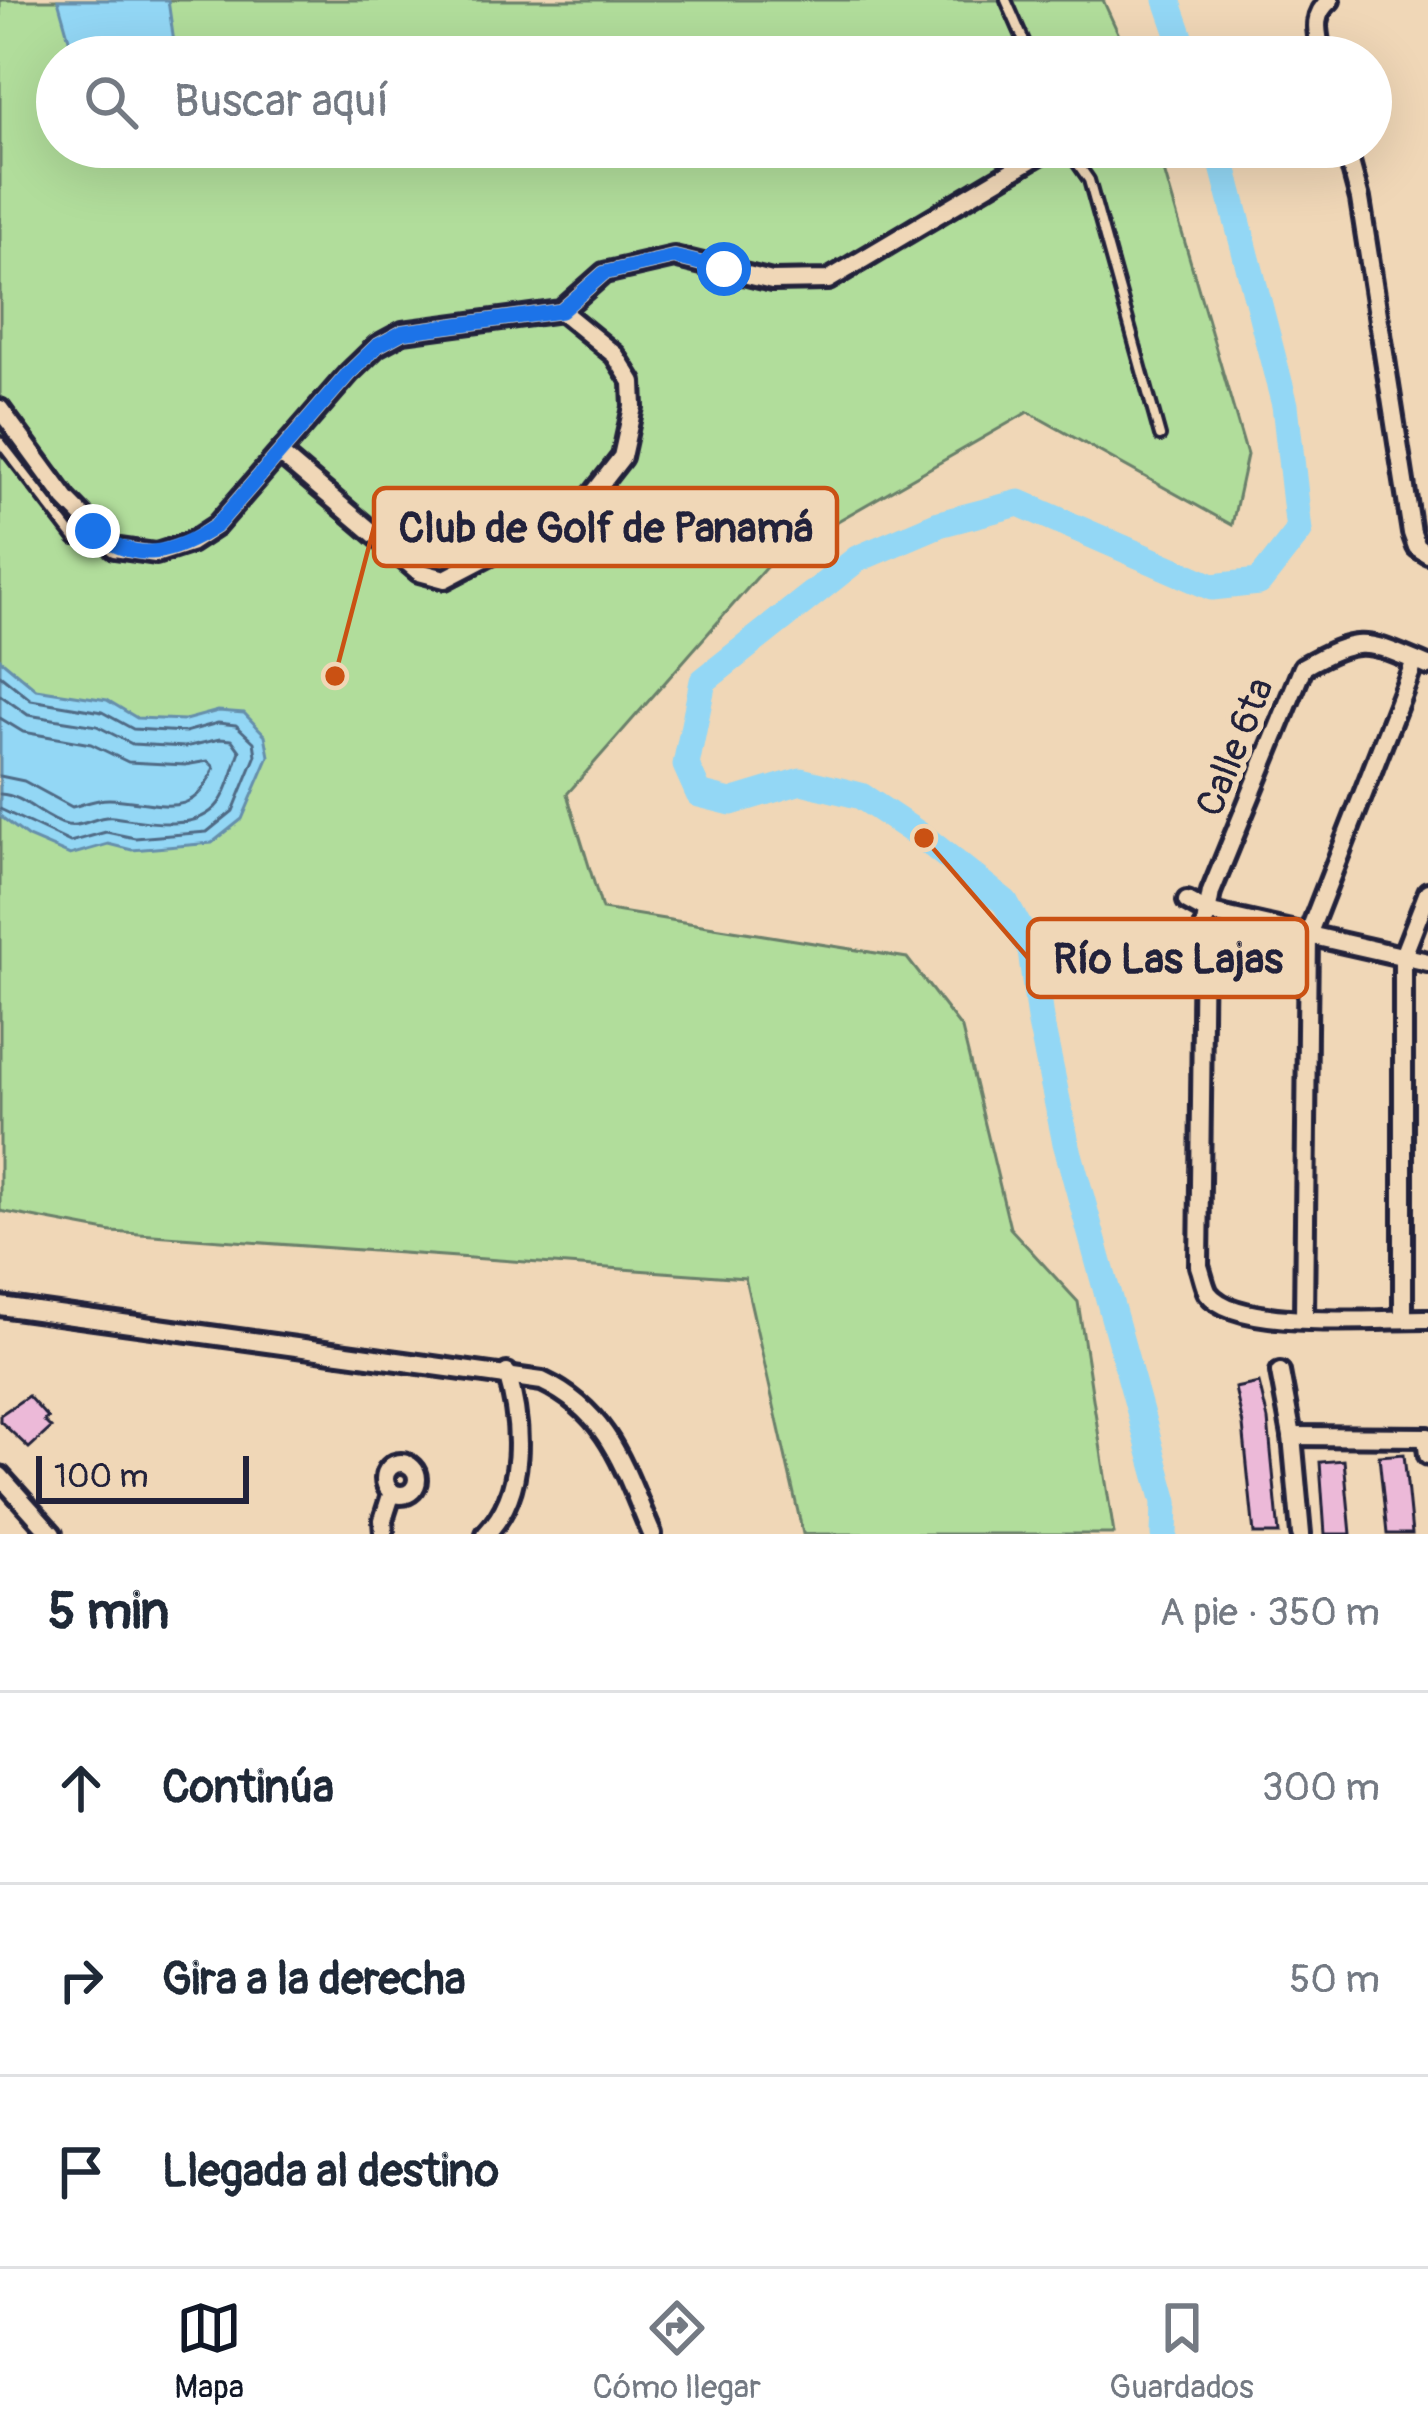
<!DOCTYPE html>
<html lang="es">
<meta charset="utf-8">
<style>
body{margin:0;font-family:Pangolin,sans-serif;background:#f2f2f3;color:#1f2937}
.scale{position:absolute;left:36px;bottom:30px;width:213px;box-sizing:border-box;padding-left:12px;border:6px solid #22223b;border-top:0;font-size:33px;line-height:42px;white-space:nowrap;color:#22223b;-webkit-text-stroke:9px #f0d7b7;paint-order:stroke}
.stop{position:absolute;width:36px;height:36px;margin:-27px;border:9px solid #1a73e8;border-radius:50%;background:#fff}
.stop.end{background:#1a73e8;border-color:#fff;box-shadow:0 3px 12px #0008}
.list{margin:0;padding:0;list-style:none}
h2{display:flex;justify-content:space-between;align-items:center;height:156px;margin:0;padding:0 48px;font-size:51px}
h2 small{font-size:39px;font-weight:400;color:#747a83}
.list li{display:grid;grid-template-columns:78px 1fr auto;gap:36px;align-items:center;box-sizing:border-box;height:192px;padding:0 48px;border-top:3px solid #e0e1e3}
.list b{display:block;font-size:45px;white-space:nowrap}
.list em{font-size:39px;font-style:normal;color:#747a83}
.icon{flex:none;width:66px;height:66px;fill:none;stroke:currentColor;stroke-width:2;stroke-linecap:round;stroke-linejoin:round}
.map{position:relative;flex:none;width:1428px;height:1534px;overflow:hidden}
.search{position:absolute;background:#fff;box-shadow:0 12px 48px #0002;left:36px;right:36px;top:36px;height:132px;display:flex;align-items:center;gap:30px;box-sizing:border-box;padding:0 42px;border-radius:66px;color:#747a83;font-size:45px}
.sheet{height:732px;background:#fff}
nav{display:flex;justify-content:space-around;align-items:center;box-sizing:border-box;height:168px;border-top:3px solid #e0e1e3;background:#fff;font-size:33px;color:#747a83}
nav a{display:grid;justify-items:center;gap:6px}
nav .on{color:#111827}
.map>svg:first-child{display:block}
.green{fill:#b1dd9b;stroke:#6a806b;stroke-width:3}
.water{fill:#93d7f5;stroke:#668fab;stroke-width:3}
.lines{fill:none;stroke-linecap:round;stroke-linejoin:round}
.shore{stroke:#4f6a85;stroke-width:3}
.river{stroke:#93d7f5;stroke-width:27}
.building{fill:#ecb9d8;stroke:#22223b;stroke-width:3}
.lane-casing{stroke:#22223b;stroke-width:16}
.street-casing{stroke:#22223b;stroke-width:26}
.lane{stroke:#f0d7b7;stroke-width:8}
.street{stroke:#f0d7b7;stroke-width:16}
.route{stroke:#1a73e8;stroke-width:15}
.labels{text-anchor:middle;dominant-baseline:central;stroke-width:12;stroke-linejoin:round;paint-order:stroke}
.street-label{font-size:39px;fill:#22223b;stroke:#f0d7b7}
.leader{fill:none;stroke:#ca5113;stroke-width:4.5}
.callout-dot{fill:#ca5113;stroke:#f0d7b7;stroke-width:4.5}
.callout{fill:#f0d7b7;stroke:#ca5113;stroke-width:4.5}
.callout-label{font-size:42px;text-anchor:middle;font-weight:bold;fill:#22223b}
</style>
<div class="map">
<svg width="1428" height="1534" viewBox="0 0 1428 1534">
<rect width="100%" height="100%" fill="#f0d7b7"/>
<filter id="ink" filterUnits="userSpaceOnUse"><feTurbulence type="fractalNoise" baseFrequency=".00833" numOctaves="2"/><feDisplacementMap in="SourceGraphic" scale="24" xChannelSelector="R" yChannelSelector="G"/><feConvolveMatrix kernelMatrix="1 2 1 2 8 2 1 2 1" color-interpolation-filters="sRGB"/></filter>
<g filter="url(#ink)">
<polygon class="green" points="0,0 1103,0 1129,57 57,57 57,147 1157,147 1247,455 1232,525 1028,412 775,557 567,794 602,909 907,958 962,1029 1010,1228 1078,1302 1114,1534 803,1534 745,1278 112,1232 0,1211"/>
<g class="water">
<polygon points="58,0 168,0 176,57 74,57"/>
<polygon points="0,659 36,689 107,700 137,718 185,720 218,711 244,713 265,735 269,756 242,819 212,843 132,850 108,844 70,855 28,837 0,816"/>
</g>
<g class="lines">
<g class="shore">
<polyline points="0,675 31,700 102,712 133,729 185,732 218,723 236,725 254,742 256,755 233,811 207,832 135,838 106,832 70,842 0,809"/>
<path d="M0,695l28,20 69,11 35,18 53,3 35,-8 12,1 8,11c-6,15 -11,39 -21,52 -23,31 -75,18 -106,14 -16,-2 -31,11 -46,8 -25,-6 -42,-30 -67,-31"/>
<path d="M0,718l23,14 68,12 37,18 57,3 23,-4 6,6c-20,58 -59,33 -105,32 -13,0 -25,5 -37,8l-48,-26 -24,-5"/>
</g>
<g class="river">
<polyline points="1167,0 1187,57"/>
<polyline points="1164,1534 1165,1502 1066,1143 1040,1019 1031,950 1005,902 924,838 861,796 801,781 731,802 699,794 686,765 703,681 857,559 939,524 1019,503 1212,587 1259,582 1299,531 1285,405 1218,147"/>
</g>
</g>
<g class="building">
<polygon points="1259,1383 1268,1420 1279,1534 1254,1534 1243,1425 1235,1388"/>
<polygon points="28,1396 48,1418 44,1421 51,1428 29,1448 0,1421 0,1415"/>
<polygon points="1404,1454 1412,1534 1387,1534 1379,1456"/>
<polygon points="1344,1460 1351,1534 1325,1534 1320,1462"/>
</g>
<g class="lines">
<defs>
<g id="lane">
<polyline points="1006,0 1031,57"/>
<polyline points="1066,147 1089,180 1160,436"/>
<polyline points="0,442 75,539"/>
</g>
<g id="street">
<path d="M1322,57c-4,-23 -12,-40 8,-57"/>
<polyline points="1346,147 1360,199 1412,533 1417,547 1428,554"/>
<polyline points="0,409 66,499 114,548 156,554 190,543 216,526 349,373 377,346 403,332 561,311 604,273 674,257 772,281 828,280 1052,147"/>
<polyline points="280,454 419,572 445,579 583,507 622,457 633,407 632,382 615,355 561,311"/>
<path d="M1428,666c-60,-24 -65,-33 -125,1l-92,225 -8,44 -4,330c3,8 5,20 9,27 28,39 174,25 220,26"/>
<polyline points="1187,901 1207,912 1428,962"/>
<path d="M0,1306l542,75c68,32 82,88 110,153"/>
<polyline points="1304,1318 1308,935 1415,661"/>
<polyline points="1403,1318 1403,956 1428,892"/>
<polyline points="1280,1372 1292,1436 1301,1534"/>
<polyline points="1292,1436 1428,1437"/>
<polyline points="1426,1437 1428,1455"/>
<circle cx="401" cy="1479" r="16"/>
<polyline points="0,1476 52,1534"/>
<polyline points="384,1534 383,1520 392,1492"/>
<path d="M486,1534c41,-42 36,-110 21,-161"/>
</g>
</defs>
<use href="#lane" class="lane-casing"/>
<use href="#street" class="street-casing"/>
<use href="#lane" class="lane"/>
<use href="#street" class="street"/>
</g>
</g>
<g class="lines" filter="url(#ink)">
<path class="route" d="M93,531c43,34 80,23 123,-5l133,-153 28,-27 26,-14 158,-21 43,-38 70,-16 50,12"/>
</g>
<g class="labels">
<g class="street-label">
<text transform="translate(1235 747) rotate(-68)">Calle 6ta</text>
</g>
</g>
<path class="leader" d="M335 676L374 527M924 838L1028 958"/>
<g class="callout-dot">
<circle cx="335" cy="676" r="12"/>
<circle cx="924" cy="838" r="12"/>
</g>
<g class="callout">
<rect x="374" y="488" width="463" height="78" rx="12"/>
<rect x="1028" y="919" width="279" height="78" rx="12"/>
</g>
<g class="callout-label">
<text x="606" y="542">Club de Golf de Panamá</text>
<text x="1168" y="973">Río Las Lajas</text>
</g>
</svg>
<div class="scale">100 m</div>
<div class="stop" style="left:724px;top:269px"></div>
<div class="stop end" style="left:93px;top:531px"></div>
<div class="search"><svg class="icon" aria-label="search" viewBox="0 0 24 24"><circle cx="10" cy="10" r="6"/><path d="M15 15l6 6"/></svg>Buscar aquí</div>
</div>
<section class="sheet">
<h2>5 min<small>A pie · 350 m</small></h2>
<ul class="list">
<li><svg class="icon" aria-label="ahead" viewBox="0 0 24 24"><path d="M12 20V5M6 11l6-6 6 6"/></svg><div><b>Continúa</b></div><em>300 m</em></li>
<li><svg class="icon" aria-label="right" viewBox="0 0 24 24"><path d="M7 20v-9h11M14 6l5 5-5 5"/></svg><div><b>Gira a la derecha</b></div><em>50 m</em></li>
<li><svg class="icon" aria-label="arrive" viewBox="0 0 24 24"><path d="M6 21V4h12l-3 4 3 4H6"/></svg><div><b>Llegada al destino</b></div></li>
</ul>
</section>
<nav>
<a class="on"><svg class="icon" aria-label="map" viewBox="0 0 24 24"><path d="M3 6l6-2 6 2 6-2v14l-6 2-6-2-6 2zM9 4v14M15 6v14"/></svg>Mapa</a>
<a><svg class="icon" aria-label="directions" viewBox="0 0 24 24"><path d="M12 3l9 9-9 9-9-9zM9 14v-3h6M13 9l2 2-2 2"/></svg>Cómo llegar</a>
<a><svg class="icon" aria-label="saved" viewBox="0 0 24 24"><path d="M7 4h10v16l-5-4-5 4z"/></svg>Guardados</a>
</nav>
